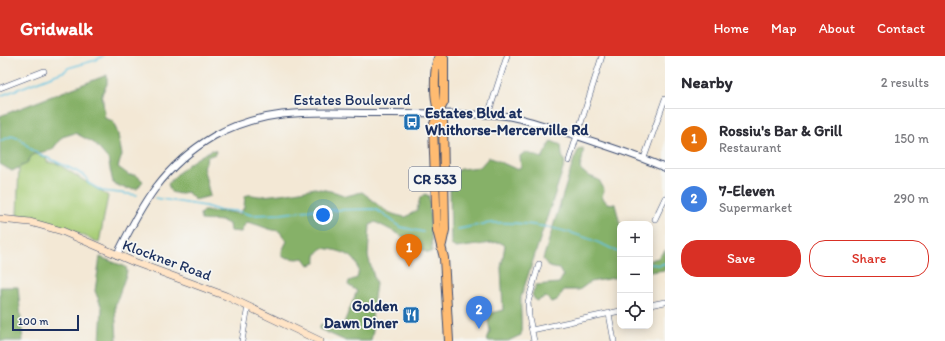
<!DOCTYPE html>
<meta charset="utf-8">
<style>
body{margin:0;font-family:Itim,sans-serif;background:#f7f7f7;color:#2b2b33}
.controls{position:absolute;right:12px;bottom:12px;display:grid;overflow:hidden;border-radius:8px;box-shadow:0 2px 10px #0003}
.controls button{width:36px;height:36px;display:grid;place-items:center;padding:0;border:0;border-bottom:1px solid #e1e1e2;background:#fff;color:#2b2b33;font:20px sans-serif}
.scale{position:absolute;left:12px;bottom:10px;width:67px;box-sizing:border-box;padding-left:4px;border:2px solid #1b2f5e;border-top:0;font-size:11px;line-height:14px;white-space:nowrap;color:#1b2f5e;-webkit-text-stroke:3px #f6f6f2;paint-order:stroke}
.you{position:absolute;left:323px;top:159px;width:14px;height:14px;margin:-10px;border:3px solid #fff;border-radius:50%;background:#1a73e8;box-shadow:0 0 0 6px #1a73e833}
.badge{display:grid;place-items:center;width:26px;height:26px;border-radius:50%;background:#d93025;color:#fff;font-size:13px;font-weight:700}
.pin{position:absolute;translate:-50% -33px;filter:drop-shadow(0 1px 2px #0008)}
.pin::after{content:'';position:absolute;top:21px;width:14px;height:12px;background:inherit;clip-path:polygon(0 0,100% 0,50% 100%)}
.list{margin:0;padding:0;list-style:none}
h2{display:flex;justify-content:space-between;align-items:center;height:52px;margin:0;padding:0 16px;font-size:17px}
h2 small{font-size:13px;font-weight:400;color:#7c7c81}
.list li{display:grid;grid-template-columns:26px 1fr auto;gap:12px;align-items:center;box-sizing:border-box;height:60px;padding:0 16px;border-top:1px solid #e1e1e2}
.list b{display:block;font-size:15px;white-space:nowrap}
.list p{margin:0;font-size:13px;white-space:nowrap;color:#7c7c81}
.list em{font-size:13px;font-style:normal;color:#7c7c81}
.actions{display:flex;gap:8px;padding:12px 16px}
.actions a{flex:1;padding:9px 0;border:1px solid #d93025;border-radius:16px;text-align:center;font-size:14px;color:#d93025}
.actions .main{background:#d93025;color:#fff}
.icon{flex:none;width:22px;height:22px;fill:none;stroke:currentColor;stroke-width:2;stroke-linecap:round;stroke-linejoin:round}
.map{position:relative;flex:none;width:665px;height:285px;overflow:hidden}
header{display:flex;align-items:center;gap:24px;box-sizing:border-box;height:56px;padding:0 20px;background:#d93025;color:#fff}
header strong{font-size:19px}
nav{display:flex;gap:22px;margin-inline-start:auto;font-size:14px}
main{display:flex}
aside{flex:1;background:#fff}
.map>svg:first-child{display:block}
.green{fill:#a9ce78;stroke:#627e6b}
.forest{fill:#86b168;stroke:#507063}
.lines{fill:none;stroke-linecap:round;stroke-linejoin:round}
.stream{stroke:#64c4e2;stroke-width:1.5}
.minor-casing{stroke:#3b4b70;stroke-width:6}
.tertiary-casing{stroke:#3b4b70;stroke-width:8}
.secondary-casing{stroke:#3b4b70;stroke-width:8}
.primary-casing{stroke:#3b4b70;stroke-width:10}
.minor{stroke:#fff;stroke-width:5}
.tertiary{stroke:#fff;stroke-width:6}
.secondary{stroke:#ffe4c6;stroke-width:7}
.primary{stroke:#ffbb71;stroke-width:8}
.labels{text-anchor:middle;dominant-baseline:central;stroke-width:3.5;stroke-linejoin:round;paint-order:stroke}
.shield{fill:#f6f6f2;stroke:#5d6b8a;stroke-width:1}
.shield-label{font-size:14px;font-weight:bold;fill:#1b2f5e}
.street-label{font-size:15px;fill:#1b2f5e;stroke:#f6f6f2}
.poi-label{font-size:15px;font-weight:bold;fill:#1b2f5e;stroke:#f6f6f2;text-anchor:start}
</style>
<header>
<strong>Gridwalk</strong>
<nav><a>Home</a><a>Map</a><a>About</a><a>Contact</a></nav>
</header>
<main>
<div class="map">
<svg width="665" height="285" viewBox="0 0 665 285">
<rect width="100%" height="100%" fill="#f6f6f2"/>
<filter id="ink" filterUnits="userSpaceOnUse"><feTurbulence type="fractalNoise" baseFrequency=".025" numOctaves="2"/><feDisplacementMap in="SourceGraphic" scale="8" xChannelSelector="R" yChannelSelector="G"/><feConvolveMatrix kernelMatrix="1 2 1 2 8 2 1 2 1" color-interpolation-filters="sRGB"/></filter>
<filter id="wash" filterUnits="userSpaceOnUse"><feTurbulence type="fractalNoise" baseFrequency=".012" numOctaves="4" result="noise"/><feDisplacementMap in="SourceGraphic" scale="16" xChannelSelector="R" yChannelSelector="G"/><feGaussianBlur stdDeviation="0.9" result="paint"/><feColorMatrix in="noise" values="0 0 0 0 0 0 0 0 0 0 0 0 0 0 0 0 0 1.4 0 .05"/><feComposite in="paint" operator="in"/></filter>
<g filter="url(#wash)">
<rect width="100%" height="100%" fill="#f3e8d5"/>
<path class="green" d="M33,98h3l10,4 1,4 11,2 50,32 -9,47c-26,-13 -53,-23 -82,-28l2,-48 7,-3z"/>
<g class="forest">
<polygon points="107,19 107,28 102,38 105,62 113,65 118,78 122,99 118,111 129,119 136,119 143,125 137,133 124,132 113,127 108,103 94,87 75,77 62,81 52,94 33,98 26,108 12,115 0,108 0,60"/>
<path d="M551,85l10,4 1,10 3,8 -44,134c-1,13 1,25 0,38l-13,6h-21l3,-10 -2,-11 3,-7 12,-3 -2,-42 4,-23 -6,-3 -43,6 -5,-3 -1,-59 1,-9 9,-8 20,-2 9,-10 27,12 5,-2 -1,-11 5,-4 17,6z"/>
<path d="M583,92c1,7 -2,14 -3,21l7,6 12,5 5,9 -2,8 5,6 8,1 5,20v53l-30,5 -11,8h-15l-7,10 -6,2 -5,-5 -10,4 -4,-6 4,-10 23,-2 4,-7 -4,-7 -10,-2 -6,-8 31,-100 5,-10z"/>
<path d="M212,94l4,1 -1,3 -8,3 -1,5 -3,4 7,30 -15,4 -8,-8 -8,2 -8,-2 -3,-8c15,-17 24,-24 44,-34z"/>
<path d="M315,132l20,4 11,4 16,-4c17,12 21,22 44,25l11,-7 3,-12 5,-4 4,2 3,55 -3,2c-6,-1 -8,-6 -13,-9 -13,-8 -27,-15 -41,-22l-5,3 -2,31 8,28 -4,27 1,19 -2,11h-25l-27,-12 2,-5 16,4 6,-3 14,-34 -9,-6 1,-4 8,-3c1,-3 2,-7 1,-10 -2,-15 -23,-18 -35,-20 -6,4 -8,7 -7,15l-7,2 -5,-7 -7,1 -15,-2v-6l5,-10 -8,-10c-12,-1 -20,-7 -33,-9l-5,10 -11,-1 -1,-7c-10,-6 -17,-2 -28,-4l-1,-6 3,-3 26,1 11,2 4,-7 1,-11c6,-3 12,1 18,0 18,-2 35,-4 52,-8z"/>
<polygon points="665,194 665,214 650,216 650,204 658,202"/>
<polygon points="100,201 126,211 127,216 115,250 117,285 100,285 102,252 95,235"/>
<polygon points="0,231 18,231 23,285 0,285"/>
</g>
<g class="lines">
<g class="stream">
<polyline points="0,40 65,15 68,12 96,4 103,0"/>
<polyline points="0,85 12,80 20,83 33,95 76,115 86,121 88,127 102,135 137,139"/>
<polyline points="155,142 205,150 218,154 238,155 251,159 281,158 318,153 329,154 374,153 384,158 400,171 423,176"/>
<path d="M458,173c11,-2 23,-5 34,-6 43,-2 90,9 128,30"/>
<polyline points="650,208 660,209 665,207"/>
</g>
</g>
</g>
<g filter="url(#ink)">
<g class="lines">
<defs>
<g id="minor">
<polyline points="0,32 44,15"/>
<polyline points="488,59 507,0"/>
<polyline points="644,102 665,43"/>
<polyline points="569,105 602,0"/>
<polyline points="655,163 665,142"/>
<polyline points="650,249 665,246"/>
<polyline points="609,258 614,285"/>
<polyline points="532,274 620,255"/>
<polyline points="242,285 248,250"/>
<polyline points="534,285 529,261 528,246 539,208"/>
</g>
<path id="tertiary" d="M117,199c25,-51 46,-89 97,-119 57,-32 114,-22 176,-23 25,0 50,0 75,1 15,1 31,0 47,3 20,4 40,11 59,17 32,11 64,20 94,34"/>
<polyline id="secondary" points="0,163 30,166 62,175 134,206 226,240 320,285"/>
<g id="primary">
<path d="M439,0c-6,12 -5,45 0,57 1,3 3,6 4,9l2,108 -3,14"/>
<polyline points="443,0 444,2 444,46 438,57 433,71 437,174 444,202 449,285"/>
</g>
</defs>
<use href="#minor" class="minor-casing"/>
<use href="#tertiary" class="tertiary-casing"/>
<use href="#secondary" class="secondary-casing"/>
<use href="#primary" class="primary-casing"/>
<use href="#minor" class="minor"/>
<use href="#tertiary" class="tertiary"/>
<use href="#secondary" class="secondary"/>
<use href="#primary" class="primary"/>
</g>
</g>
<defs>
<symbol id="bus-square" viewBox="-11 -11 22 22"><rect x="-9" y="-9" width="18" height="18" rx="4" fill="#1f6fb2" stroke="#f6f6f2"/><path d="M-5-6H5V4H4V6H2V4H-2V6H-4V4H-5ZM-3.5-4V0h7V-4ZM-3.5 1.2v1.5H-2V1.2ZM2 1.2v1.5H3.5V1.2Z" fill="#fff"/></symbol>
<symbol id="restaurant-square" viewBox="-11 -11 22 22"><rect x="-9" y="-9" width="18" height="18" rx="4" fill="#1f6fb2" stroke="#f6f6f2"/><path d="M-5-6h1v4h1v-4h1v4h1v-4h1v5L-1.5 .5V6h-2V.5L-5-1ZM5-6V6H3V1.5H1.5Q1.5-4 5-6Z" fill="#fff"/></symbol>
</defs>
<g fill-rule="evenodd">
<use href="#bus-square" x="402" y="56" width="20" height="20"/>
<use href="#restaurant-square" x="401" y="249" width="20" height="20"/>
</g>
<g class="labels">
<rect class="shield" x="409" y="111" width="52" height="24" rx="3"/>
<g class="shield-label">
<text x="435" y="123">CR 533</text>
</g>
<g class="street-label">
<text x="352" y="44">Estates Boulevard</text>
<text transform="translate(167 204) rotate(20)">Klockner Road</text>
</g>
<g class="poi-label">
<text x="425" y="57">Estates Blvd at<tspan x="425" dy="17">Whithorse-Mercerville Rd</tspan></text>
<text x="398" y="250" text-anchor="end">Golden<tspan x="398" dy="17">Dawn Diner</tspan></text>
</g>
</g>
</svg>
<div class="controls">
<button>+</button>
<button>−</button>
<button><svg class="icon" aria-label="locate" viewBox="0 0 24 24"><circle cx="12" cy="12" r="6"/><path d="M12 2v4M12 18v4M2 12h4M18 12h4"/></svg></button>
</div>
<div class="scale">100 m</div>
<div class="you"></div>
<div class="pin badge" style="left:409px;top:211px;background:#e8710a">1</div>
<div class="pin badge" style="left:479px;top:273px;background:#3f7fe0">2</div>
</div>
<aside>
<h2>Nearby<small>2 results</small></h2>
<ul class="list">
<li><span class="badge" style="background:#e8710a">1</span><div><b>Rossiu's Bar &amp; Grill</b><p>Restaurant</p></div><em>150 m</em></li>
<li><span class="badge" style="background:#3f7fe0">2</span><div><b>7-Eleven</b><p>Supermarket</p></div><em>290 m</em></li>
</ul>
<div class="actions"><a class="main">Save</a><a>Share</a></div>
</aside>
</main>
